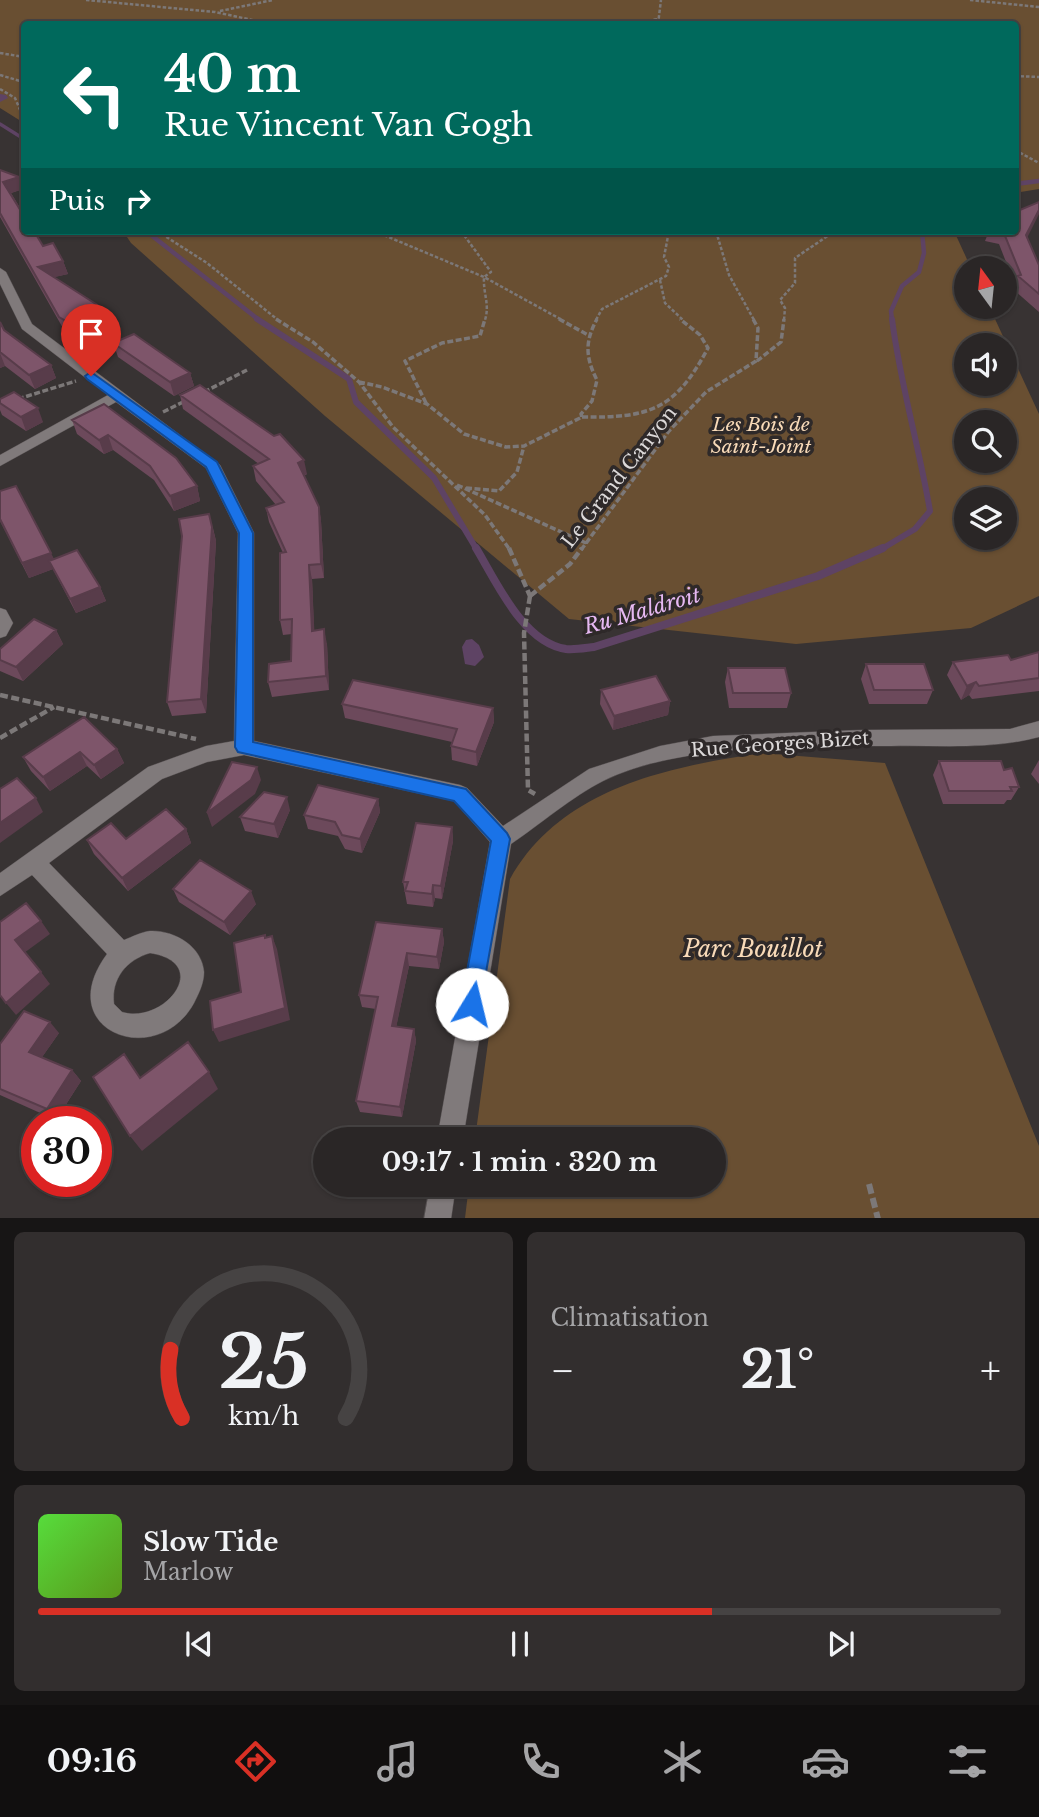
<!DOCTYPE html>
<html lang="fr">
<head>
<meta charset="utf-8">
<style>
  :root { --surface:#2a2626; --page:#322e2e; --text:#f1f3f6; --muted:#a5a5a7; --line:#464343; --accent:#d93025 }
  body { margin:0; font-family:"Libre Baskerville",serif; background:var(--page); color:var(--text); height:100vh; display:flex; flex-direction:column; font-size:26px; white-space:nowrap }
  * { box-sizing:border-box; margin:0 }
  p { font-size:23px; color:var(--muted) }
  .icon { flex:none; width:38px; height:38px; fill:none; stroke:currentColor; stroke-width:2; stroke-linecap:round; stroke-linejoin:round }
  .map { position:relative; height:1218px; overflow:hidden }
  .details { display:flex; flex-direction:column; gap:14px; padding:14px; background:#171515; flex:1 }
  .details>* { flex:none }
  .hud { position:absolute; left:21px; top:21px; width:998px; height:214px; border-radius:7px; box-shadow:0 2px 5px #0004,0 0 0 2px var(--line); background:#00695c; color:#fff; overflow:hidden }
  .needle { width:46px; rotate:345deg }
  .buttons { position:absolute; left:954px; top:256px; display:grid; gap:14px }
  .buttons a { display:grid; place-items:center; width:63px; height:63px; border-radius:50%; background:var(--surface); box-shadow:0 2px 5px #0004,0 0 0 2px var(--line); font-size:35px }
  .speed { position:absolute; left:21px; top:1106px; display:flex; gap:14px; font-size:35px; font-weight:700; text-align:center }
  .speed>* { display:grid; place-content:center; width:91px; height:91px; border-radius:50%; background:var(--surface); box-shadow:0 2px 5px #0004,0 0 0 2px var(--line); line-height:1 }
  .speed .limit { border:10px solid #d22; background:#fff; color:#111 }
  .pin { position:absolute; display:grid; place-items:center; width:60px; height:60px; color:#fff; margin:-72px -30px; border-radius:50% 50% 50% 0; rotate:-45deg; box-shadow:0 0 7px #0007 }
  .pin .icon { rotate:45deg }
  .me { position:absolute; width:77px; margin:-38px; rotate:9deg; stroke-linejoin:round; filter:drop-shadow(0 0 5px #0008) }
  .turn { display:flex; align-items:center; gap:24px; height:147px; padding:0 28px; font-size:32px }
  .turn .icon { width:91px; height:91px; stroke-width:2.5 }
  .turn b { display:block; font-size:49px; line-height:60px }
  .then { display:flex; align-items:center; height:66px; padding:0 28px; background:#0003; gap:14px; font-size:26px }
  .big { font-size:52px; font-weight:700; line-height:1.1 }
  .details .card { flex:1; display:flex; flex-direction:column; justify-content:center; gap:10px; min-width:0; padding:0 24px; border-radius:10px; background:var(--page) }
  .details .dial { align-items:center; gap:0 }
  .dial svg { height:182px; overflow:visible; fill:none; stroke:var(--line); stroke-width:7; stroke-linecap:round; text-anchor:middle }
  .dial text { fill:var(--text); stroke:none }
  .song { display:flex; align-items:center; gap:21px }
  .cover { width:84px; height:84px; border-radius:10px; background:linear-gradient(135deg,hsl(110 70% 55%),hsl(90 70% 35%)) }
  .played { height:7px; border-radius:4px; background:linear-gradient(90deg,var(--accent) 70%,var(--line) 70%) }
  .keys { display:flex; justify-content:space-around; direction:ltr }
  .heat { display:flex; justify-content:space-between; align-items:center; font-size:38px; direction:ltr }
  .details .tiles { flex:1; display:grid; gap:14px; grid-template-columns:1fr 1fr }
  .card:last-child { grid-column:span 2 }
  .trip { position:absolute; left:313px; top:1127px; width:413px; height:70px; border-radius:35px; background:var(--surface); box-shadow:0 2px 5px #0004,0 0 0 2px var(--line); font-weight:700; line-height:70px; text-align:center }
  .menu { display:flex; height:112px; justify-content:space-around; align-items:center; background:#110f0f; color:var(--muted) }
  .menu .icon { width:49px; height:49px }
  .menu .current { color:var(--accent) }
  .menu b { font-size:32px; color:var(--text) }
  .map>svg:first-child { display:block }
  .green { fill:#694f32; fill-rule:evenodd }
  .water { fill:#5e4364 }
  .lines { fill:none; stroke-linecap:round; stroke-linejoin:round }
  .stream-far3 { stroke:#5e4364; stroke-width:3.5 }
  .stream-far2 { stroke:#5e4364; stroke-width:4.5 }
  .stream-far1 { stroke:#5e4364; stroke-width:6 }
  .stream { stroke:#5e4364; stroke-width:8 }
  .canal { fill:#5e4364; fill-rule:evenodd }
  .minor-casing { stroke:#544f50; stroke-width:1 }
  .path-far3 { stroke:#7c7878; stroke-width:2.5; stroke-dasharray:3.5 2; stroke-linecap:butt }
  .path-far2 { stroke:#7c7878; stroke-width:3.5; stroke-dasharray:6 2.5; stroke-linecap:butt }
  .path-far1 { stroke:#7c7878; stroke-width:4.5; stroke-dasharray:8 3.5; stroke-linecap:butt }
  .path { stroke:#7c7878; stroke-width:6; stroke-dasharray:10 4.5; stroke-linecap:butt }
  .minor { fill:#807a7b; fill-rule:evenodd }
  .wall { fill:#6c495b }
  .shaded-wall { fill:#583c4a }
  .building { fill:#7e556a; stroke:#583c4a; stroke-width:2 }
  .route { fill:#1a73e8; stroke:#114b97; stroke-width:2 }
  .labels { text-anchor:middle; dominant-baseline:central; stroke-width:7; stroke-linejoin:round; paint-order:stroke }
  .park-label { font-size:19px; font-style:italic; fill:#f8dab8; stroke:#2e2929 }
  .street-label { font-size:19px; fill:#dcd9d9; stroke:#2e2929 }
  .water-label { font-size:21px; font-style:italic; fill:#e6b8f2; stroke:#2e2929 }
  .near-park-label { font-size:23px; font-style:italic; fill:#f8dab8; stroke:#2e2929 }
</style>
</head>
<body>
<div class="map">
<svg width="1039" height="1219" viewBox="0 0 1039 1219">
  <rect width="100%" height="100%" fill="#383333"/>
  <path class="green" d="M0,0H1039V189L1015,193V24H24V123L0,108Z
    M123,231H954L971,268H966V306H989L1039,414V596L971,628L796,644L569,619L325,416L131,243ZM966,345H1004V383H966ZM966,422H1004V460H966ZM966,499H1004V537H966Z
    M762,753L885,763L1039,1146V1218H465L469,1185H714V1139H475L510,879C561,788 668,767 762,753Z"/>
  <path class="water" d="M472,639L479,645L484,657L475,666L465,664L462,647L466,640Z"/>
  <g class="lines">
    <path class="stream-far3" d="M0,124L24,139"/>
    <path class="stream-far2" d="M1015,184L1039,181
      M146,231L259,320
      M892,320L891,311L902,286L919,272L924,253L922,231"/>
    <path class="stream-far1" d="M257,319L349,379L356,402L434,478L477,550
      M880,550L915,529L930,511C919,446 900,383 892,319"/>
    <path class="stream" d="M476,548C496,581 523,643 566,649C575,650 585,648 594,647L818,576L883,548"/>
    <path class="canal" d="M0,94L6,95L8,98L0,102Z"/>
    <defs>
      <path id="minor" d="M0,268L6,272L32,324L220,465L254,533V741L460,785L467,788L503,826L589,769L660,746L713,736L861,730L1010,729L1039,721V737C991,750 940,745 891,746C807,746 679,743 603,781C573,796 539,825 511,844L463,1139H437L490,842L454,801L244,755L207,762L162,779L49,863L124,940C132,937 141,932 150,931C174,930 202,946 204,972C204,983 199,993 194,1003C157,1071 50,1031 107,954L32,875L0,896V873L148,767L206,746L234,741L238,533L206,468L116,402L0,466V455L108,395L22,329L0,284ZM150,953C214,963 164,1025 122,1012L114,1004C111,979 126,960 150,953Z
        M0,608L6,610L13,623L6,636L0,638Z
        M430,1185H456L451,1219H424Z"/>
    </defs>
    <use href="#minor" class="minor-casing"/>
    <path class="path-far3" d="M86,0L215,12L271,24
      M970,0L1039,7
      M220,11L273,0
      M632,24L658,19
      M658,24L661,0
      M0,53L24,57
      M0,75L20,81L24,87
      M1015,76L1039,77
      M0,89L15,98L24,119
      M1015,150L1039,163
      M157,231L207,263L278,320
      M374,231L484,277L562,320
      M461,231L491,272L484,277C483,294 490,304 485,320
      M716,231L729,275L754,320
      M660,280L665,303L683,320
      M596,320L602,309L666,276L669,267L664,257L669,231
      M784,320L785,308L780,300L795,283V258L835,231"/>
    <path class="path-far2" d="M276,319L313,342L359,382L393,427L485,515L510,550
      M559,319L588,335
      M757,361L781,342L784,319
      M359,382L382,387L427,404L464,434L506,447L524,446L582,417L581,414L592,401L597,380C585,357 585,341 597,319
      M204,392L247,370
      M18,399L76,381
      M426,403L405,361L442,343L480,336L485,319
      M163,412L187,400
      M582,417C650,418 675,410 708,348L700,335L680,319
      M457,485L586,543
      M466,488L499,491L517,472L524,446
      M581,550L669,431L706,392L756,361L758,328L753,319"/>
    <path class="path-far1" d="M509,548L530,596
      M530,596L570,564L582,548
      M530,596L524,633L528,790L535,794
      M0,695L196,739
      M0,738L54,707"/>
    <path class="path" d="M869,1184L878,1219"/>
    <use href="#minor" class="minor"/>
  </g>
  <path class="wall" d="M0,170L19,177L23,189L11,193L43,246L63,261L68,274L54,277L99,306L104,319L103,320L119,331L121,340L190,373L194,386L174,396L118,357L115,348L103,353L74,333L70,334L64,330L0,217Z
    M989,231H1015L1027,237L1039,265V312L1013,289L1015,285L999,244L985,241Z
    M0,322L4,330L51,365L56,378L35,389L5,366L0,368Z
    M180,395L307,474L304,476L319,507L321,521L324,578L312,579L314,631L327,644L329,690L272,697L268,682L291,661L292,634L283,635L280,620L283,553L269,522L266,508L276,505L256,481L253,466L259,464L183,409Z
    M0,399L43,422L26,431L2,415L0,410Z
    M104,404L197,486L200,501L174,511L154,480L113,450L104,454L77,434L72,420Z
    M0,491L54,559L100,587L106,601L76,613L53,569L29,578L0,521Z
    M213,528L216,541L206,713L172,716L167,702Z
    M56,630L63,644L23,681L0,671V649Z
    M1039,652V691L972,699L969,695L961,700L947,675L953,662L1011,660Z
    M866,664L933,690L927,704H869L861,679Z
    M728,668L791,693L787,708H729L725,682Z
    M601,690L670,701L668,715L613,730L600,704Z
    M342,704L493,708L494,722L477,766L452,760L451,746L452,742L345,718Z
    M117,749L124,763L101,779L87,766L50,791L31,771L23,757Z
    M1039,760V784L1031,774Z
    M939,761L1004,770L1019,787L1011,800H1007L1004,804H943L933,775Z
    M378,799L380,812L362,853L345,849L338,836L308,829L304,815Z
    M290,810L278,838L245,831L240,817Z
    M452,827L453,841L442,899L435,898L433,907L407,904L403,882Z
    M186,829L191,843L128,891L94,854L87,840L126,839Z
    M173,889L256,904L230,935L179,902Z
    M376,922L442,929L444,942L439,969L409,966L396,1027L414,1029L416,1041L402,1117L360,1112L356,1101L376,1009L362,1007L359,995Z
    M59,1033L42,1057L72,1070L81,1081L56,1120L0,1095V1044Z"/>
  <path class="shaded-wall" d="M19,177L23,189L8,194L3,182Z
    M1039,210V214L1022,248L1026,235Z
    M63,261L68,274L42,280L38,267Z
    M99,306L104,319L94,324L89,310Z
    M69,319L74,333L70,334L66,321Z
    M119,331L123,344L113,343L115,348L103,353L99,340Z
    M0,353L5,366L0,368Z
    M51,365L56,378L35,389L29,375Z
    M190,373L194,386L174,396L170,382Z
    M38,408L43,422L26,431L21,417Z
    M108,435L113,450L104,454L99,440Z
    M304,460L307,474L300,477L298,463Z
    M197,486L200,501L174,511L170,496Z
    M319,507L321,521L324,578L321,564Z
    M209,514L216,541L206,713L201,699Z
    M51,553L58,567L49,561L53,569L29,578L22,563Z
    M309,565L312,579L315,645L312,631Z
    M100,587L106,601L76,613L70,599Z
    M324,629L327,644L329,690L326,676Z
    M56,630L63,644L23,681L16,667Z
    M976,682L969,695L961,700L967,686Z
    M670,701L668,715L613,730L614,716Z
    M493,708L494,722L477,766L476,752Z
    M117,749L124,763L101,779L94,765Z
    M80,752L87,766L50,791L43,777Z
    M257,767L261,780L255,794L212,827L207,813Z
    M287,797L290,810L278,838L274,824Z
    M36,798L43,812L0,843V823Z
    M378,799L380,812L362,853L360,839Z
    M452,827L453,841L442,899L441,886Z
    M186,829L191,843L128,891L122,878Z
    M433,885L435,898L433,907L432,894Z
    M251,891L256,904L230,935L224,922Z
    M41,921L50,934L24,953L15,940Z
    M442,929L444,942L439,969L437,957Z
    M272,936L277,949L290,1020L219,1042L213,1030L285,1008Z
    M407,953L409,966L394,1038L392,1026Z
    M41,972L50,984L16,1015L6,1003Z
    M50,1022L59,1033L38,1063L29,1052Z
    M414,1029L416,1041L402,1117L400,1107Z
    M72,1070L81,1081L56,1120L47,1109Z
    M209,1072L218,1089L142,1151L130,1136Z"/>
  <path class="building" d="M0,170L19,177L3,182L24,216V231H34L43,246L53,243L63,261L38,267L99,306L89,310L119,331L99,340L69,319L66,321L59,317L0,213Z
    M1039,202V210L1026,235L1039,265V294L1018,276L1021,275L1003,231H1015V212Z
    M0,322L4,330L51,365L29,375L0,352Z
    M134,334L190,373L170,382L113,343Z
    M200,385L274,436L280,434L304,460L298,463L319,507L321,564L309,565L312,631L324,629L326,676L268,682L269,664L291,661L292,619L280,620V553L286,552L266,508L284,502L253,466L269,459L180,395Z
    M14,392L38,408L21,417L0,403V399Z
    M104,404L176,458L197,486L170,496L150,466L108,435L99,440L72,420Z
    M16,486L51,553L22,563L0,519V491Z
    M209,514L212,527L201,699L167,702L182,536L179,519Z
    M77,550L100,587L70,599L49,561Z
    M34,619L56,630L16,667L0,660V649Z
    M1039,652V678L979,686L976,682L967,686L953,662L1008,655L1011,660Z
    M866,664H924L933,690H874Z
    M728,668H785L791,693H733Z
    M656,676L670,701L614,716L601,690Z
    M353,680L493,708L476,752L451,746L457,729L342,704Z
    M84,717L117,749L94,765L80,752L43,777L23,757Z
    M939,761H1001L1004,770L1012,768L1019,787H1010L1012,791H949Z
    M232,762L257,767L251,780L207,813Z
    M17,778L36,798L0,823V789Z
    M318,785L378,799L360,839L342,835L335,822L304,815Z
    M264,792L287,797L274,824L240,817Z
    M166,809L186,829L122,878L87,840L111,823L126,839Z
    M416,823L452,827L441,886L433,885L432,894L405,891L408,882H403Z
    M200,860L251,891L224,922L173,889Z
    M26,903L41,921L15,940L41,972L6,1003L0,995V922Z
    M376,922L442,929L437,957L407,953L392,1026L414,1029L400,1107L356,1101L378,997L359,995Z
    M265,935V938L272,936L285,1008L213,1030L210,1001L241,992L234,943Z
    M24,1011L50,1022L29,1052L72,1070L47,1109L0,1089V1044Z
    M188,1042L209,1072L130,1136L93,1077L124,1054L140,1078Z"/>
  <path class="route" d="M91,372L217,462L253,533V742L466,789L507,833L510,839L479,1011L472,1015L464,1011L461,1004L491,841L454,801L238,752L235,747L239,533L206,467L87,379L85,376Z"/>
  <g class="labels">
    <g class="park-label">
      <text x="761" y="424">Les Bois de<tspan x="761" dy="22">Saint-Joint</tspan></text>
    </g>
    <g class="street-label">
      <text transform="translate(619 477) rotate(-52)">Le Grand Canyon</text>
      <text transform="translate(780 744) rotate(-4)">Rue Georges Bizet</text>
    </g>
    <g class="water-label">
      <text transform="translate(642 611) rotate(-16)">Ru Maldroit</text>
    </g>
    <g class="near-park-label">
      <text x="753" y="949">Parc Bouillot</text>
    </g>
  </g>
</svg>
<div class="buttons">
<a><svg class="needle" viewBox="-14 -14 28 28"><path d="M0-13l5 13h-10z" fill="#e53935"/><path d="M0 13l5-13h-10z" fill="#a5a5a7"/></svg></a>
<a><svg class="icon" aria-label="sound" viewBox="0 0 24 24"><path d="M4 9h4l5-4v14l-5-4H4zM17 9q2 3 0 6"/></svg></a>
<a><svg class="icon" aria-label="search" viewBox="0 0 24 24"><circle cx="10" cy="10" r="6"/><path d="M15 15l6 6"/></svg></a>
<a><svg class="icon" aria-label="layers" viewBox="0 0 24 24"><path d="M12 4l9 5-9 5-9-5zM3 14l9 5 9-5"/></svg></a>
</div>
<div class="speed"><div class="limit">30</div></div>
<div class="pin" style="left:91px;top:376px;background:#d93025"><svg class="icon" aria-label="arrive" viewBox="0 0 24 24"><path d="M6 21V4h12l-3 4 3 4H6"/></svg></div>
<svg class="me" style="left:472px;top:1004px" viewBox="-20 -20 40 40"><circle r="19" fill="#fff"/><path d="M0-13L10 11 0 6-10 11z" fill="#1a73e8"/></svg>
<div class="trip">09:17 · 1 min · 320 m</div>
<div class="hud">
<div class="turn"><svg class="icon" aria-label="left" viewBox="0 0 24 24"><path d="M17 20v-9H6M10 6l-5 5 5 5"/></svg><div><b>40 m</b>Rue Vincent Van Gogh</div></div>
<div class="then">Puis<svg class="icon" aria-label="right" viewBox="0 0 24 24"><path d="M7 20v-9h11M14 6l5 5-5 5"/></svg></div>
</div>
</div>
<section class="details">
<div class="tiles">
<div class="card dial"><svg viewBox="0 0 100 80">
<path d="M14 69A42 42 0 1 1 86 69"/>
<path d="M14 69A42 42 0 0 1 9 39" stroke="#d93025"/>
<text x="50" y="56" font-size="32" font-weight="700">25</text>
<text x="50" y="72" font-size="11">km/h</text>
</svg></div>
<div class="card"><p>Climatisation</p>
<div class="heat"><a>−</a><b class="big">21°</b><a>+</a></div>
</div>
<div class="card">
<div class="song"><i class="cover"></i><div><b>Slow Tide</b><p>Marlow</p></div></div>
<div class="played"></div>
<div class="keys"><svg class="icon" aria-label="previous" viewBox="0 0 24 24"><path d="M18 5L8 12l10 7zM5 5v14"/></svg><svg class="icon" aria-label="pause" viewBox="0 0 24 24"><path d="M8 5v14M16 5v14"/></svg><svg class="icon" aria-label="next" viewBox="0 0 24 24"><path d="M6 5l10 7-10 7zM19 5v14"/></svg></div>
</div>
</div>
</section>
<nav class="menu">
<b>09:16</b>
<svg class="icon current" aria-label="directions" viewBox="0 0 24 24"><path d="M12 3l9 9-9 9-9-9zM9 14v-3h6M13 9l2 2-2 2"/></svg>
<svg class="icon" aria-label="music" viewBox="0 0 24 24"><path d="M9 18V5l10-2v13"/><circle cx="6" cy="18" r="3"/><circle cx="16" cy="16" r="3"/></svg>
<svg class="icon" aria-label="phone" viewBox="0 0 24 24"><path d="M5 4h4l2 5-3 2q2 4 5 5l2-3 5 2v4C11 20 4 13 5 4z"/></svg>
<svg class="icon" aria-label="climate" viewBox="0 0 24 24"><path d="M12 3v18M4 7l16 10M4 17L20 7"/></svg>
<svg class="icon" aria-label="car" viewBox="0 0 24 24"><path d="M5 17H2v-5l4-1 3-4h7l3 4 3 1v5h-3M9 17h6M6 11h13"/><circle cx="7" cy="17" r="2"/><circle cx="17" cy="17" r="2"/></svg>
<svg class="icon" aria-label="filters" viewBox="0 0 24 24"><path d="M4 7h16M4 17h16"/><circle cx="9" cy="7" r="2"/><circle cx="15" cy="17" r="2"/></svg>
</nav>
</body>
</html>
